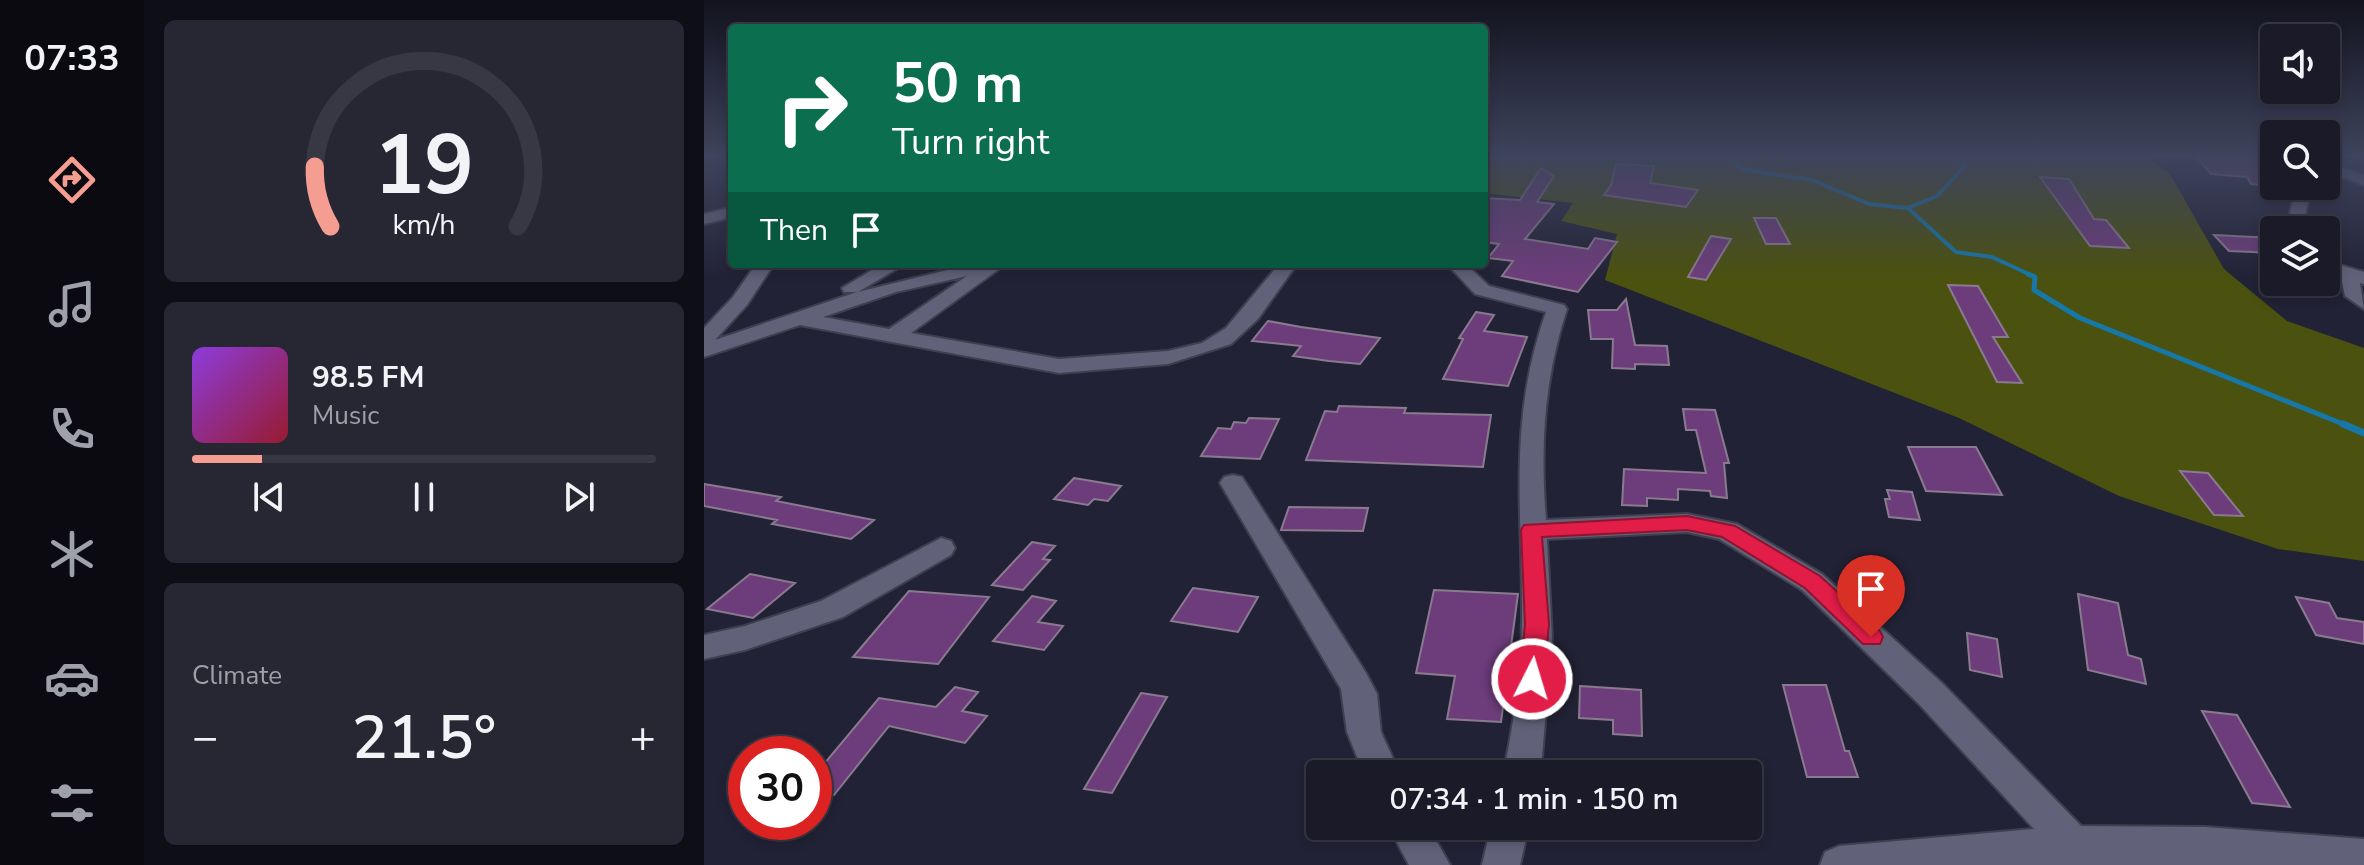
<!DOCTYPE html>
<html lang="en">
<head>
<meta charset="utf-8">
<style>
  :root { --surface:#1a1a28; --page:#272734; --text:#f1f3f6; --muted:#9fa1a8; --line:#383845; --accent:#f59d90 }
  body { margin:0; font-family:"Nunito Sans",sans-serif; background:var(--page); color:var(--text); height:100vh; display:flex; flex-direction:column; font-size:30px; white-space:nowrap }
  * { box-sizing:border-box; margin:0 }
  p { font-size:26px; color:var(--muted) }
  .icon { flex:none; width:44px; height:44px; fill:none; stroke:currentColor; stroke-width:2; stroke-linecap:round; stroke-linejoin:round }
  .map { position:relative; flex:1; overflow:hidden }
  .sheet { display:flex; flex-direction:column; gap:20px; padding:20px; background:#0e0e16; width:560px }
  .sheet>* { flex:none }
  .top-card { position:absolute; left:24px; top:24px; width:760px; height:244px; border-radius:8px; box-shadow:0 4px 12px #0003,0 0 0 2px var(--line); background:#0b6e4f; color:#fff; overflow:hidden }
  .controls { position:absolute; left:1556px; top:24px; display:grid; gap:16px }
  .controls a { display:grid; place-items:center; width:80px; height:80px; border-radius:8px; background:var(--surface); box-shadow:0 4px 12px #0003,0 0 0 2px var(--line); font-size:40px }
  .speed { position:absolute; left:24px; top:736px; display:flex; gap:16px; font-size:40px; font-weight:700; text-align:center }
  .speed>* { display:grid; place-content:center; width:104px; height:104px; border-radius:50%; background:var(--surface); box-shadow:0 4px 12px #0003,0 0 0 2px var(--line); line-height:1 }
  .speed .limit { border:12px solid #d22; background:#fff; color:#111 }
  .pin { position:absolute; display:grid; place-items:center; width:68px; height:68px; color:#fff; margin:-82px -34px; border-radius:50% 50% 50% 0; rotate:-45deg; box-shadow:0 0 8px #0007 }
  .pin .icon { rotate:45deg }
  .me { position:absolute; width:88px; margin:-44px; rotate:5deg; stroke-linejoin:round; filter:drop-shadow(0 0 6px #0008) }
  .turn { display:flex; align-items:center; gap:28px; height:168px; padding:0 32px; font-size:36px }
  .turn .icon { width:104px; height:104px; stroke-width:2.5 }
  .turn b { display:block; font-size:56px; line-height:68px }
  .then { display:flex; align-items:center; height:76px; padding:0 32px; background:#0003; gap:16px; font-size:30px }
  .big { font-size:60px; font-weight:600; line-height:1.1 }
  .sheet .tile { flex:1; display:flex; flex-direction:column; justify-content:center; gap:12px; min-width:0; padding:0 28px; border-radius:12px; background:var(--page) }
  .sheet .dial { align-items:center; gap:0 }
  .dial svg { height:208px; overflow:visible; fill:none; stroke:var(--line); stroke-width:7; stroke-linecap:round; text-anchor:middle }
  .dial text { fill:var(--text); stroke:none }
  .song { display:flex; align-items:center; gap:24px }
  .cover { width:96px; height:96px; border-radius:12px; background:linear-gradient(135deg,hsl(270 70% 55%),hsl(350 70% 35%)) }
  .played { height:8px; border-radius:4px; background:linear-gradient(90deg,var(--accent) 15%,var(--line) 15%) }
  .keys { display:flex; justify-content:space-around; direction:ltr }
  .heat { display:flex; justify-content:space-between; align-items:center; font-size:44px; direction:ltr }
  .trip { position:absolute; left:602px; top:760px; width:456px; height:80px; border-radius:8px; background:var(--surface); box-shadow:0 4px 12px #0003,0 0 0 2px var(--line); font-weight:600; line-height:80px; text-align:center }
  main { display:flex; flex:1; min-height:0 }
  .tabs { display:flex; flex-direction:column; width:144px; justify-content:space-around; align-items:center; background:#0a0a10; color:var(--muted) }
  .tabs .icon { width:56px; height:56px }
  .tabs .active { color:var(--accent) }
  .tabs b { font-size:36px; color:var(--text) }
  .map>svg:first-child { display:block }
  .green { fill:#4b510e }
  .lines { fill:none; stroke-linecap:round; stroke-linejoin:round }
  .stream-far2 { stroke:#1777a7; stroke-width:4 }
  .stream-far1 { stroke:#1777a7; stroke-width:5 }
  .stream { stroke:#1777a7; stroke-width:7 }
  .building { fill:#6d3d7b; stroke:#8a7a8f; stroke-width:2 }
  .minor-casing { stroke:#3e3f4f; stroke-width:4 }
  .minor { fill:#61627a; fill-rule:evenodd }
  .route { fill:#e11d48; stroke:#92132f; stroke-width:2 }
</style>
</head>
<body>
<main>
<nav class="tabs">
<b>07:33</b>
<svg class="icon active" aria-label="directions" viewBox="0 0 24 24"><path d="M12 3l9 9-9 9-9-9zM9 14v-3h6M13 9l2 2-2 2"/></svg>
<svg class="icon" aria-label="music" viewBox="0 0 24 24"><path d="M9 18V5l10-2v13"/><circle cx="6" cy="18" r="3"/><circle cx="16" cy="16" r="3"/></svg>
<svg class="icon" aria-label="phone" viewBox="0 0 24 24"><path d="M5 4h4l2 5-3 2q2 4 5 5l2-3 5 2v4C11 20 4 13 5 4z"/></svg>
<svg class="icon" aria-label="climate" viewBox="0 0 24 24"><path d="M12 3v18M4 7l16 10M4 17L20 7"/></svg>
<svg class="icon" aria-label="car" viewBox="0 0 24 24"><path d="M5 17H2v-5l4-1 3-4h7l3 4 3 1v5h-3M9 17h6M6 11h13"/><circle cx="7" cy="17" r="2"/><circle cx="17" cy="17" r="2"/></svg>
<svg class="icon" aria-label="filters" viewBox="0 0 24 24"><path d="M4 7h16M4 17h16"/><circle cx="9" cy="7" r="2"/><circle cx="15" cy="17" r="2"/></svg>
</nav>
<section class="sheet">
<div class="tile dial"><svg viewBox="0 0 100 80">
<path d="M14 69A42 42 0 1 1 86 69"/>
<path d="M14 69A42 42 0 0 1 8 46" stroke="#f59d90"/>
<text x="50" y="56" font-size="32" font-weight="700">19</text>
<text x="50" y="72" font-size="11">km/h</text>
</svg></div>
<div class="tile">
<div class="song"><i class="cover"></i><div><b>98.5 FM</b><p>Music</p></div></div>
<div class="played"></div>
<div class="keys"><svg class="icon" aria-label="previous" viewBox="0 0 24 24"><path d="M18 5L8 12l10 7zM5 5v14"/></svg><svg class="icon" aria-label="pause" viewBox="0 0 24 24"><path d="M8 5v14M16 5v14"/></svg><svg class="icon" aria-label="next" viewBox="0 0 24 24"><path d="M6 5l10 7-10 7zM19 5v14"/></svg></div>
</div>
<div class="tile"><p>Climate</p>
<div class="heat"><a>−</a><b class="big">21.5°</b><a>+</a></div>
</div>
</section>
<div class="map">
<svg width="1660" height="865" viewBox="0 0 1660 865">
  <rect width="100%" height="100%" fill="#222236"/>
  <path class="green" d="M780,157H1442L1466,174L1520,269L1583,321L1660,348V561L1574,549L1415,496L1255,418L901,280L913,234L857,221L869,203L780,193Z"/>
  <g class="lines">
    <path class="stream-far2" d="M1038,157L1033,164L1036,169L1108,180L1165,204L1204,208
      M1246,157L1262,165L1233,196L1204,208L1252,252L1288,257L1329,276"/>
    <path class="stream-far1" d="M1324,274L1331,277L1330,290L1376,318L1644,426"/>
    <path class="stream" d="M1639,424L1660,433"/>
  </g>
  <path class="building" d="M1492,157H1570V186L1547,184L1543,177L1507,174Z
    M912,164L950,166L946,183L994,190L982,207L900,195L907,185Z
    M837,168L850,176L833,202L850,204L821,239L884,249L891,238L913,242L874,292L798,276L809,261L784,258L795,244L780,242V198L816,200Z
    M1336,177L1365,179L1390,219L1402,220L1425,248L1386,246Z
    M1050,218H1072L1086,244H1062Z
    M1510,235L1570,238V253L1525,251Z
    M1007,236L1027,239L1002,280L984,277Z
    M1244,285L1274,286L1304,337H1289L1318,383L1293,382Z
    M922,299L931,345L963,346L965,365L931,364V369L908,368L909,339H887L884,310H913Z
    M772,312L790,315L780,331L823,337L804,386L739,379L759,339L755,338Z
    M564,321L597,327L676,338L656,364L625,361L589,356L597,346L548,341Z
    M635,406L702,408L700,413L787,415L779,467L602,460L621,411L633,412Z
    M979,409L1011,410L1025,463H1020L1023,498L1007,496L1006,491L974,489V500L943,498V506L918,505L920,469L1002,473L992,430H982Z
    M545,418L575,419L556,459L497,456L514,428L527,429L530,422L542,423Z
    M1204,447H1272L1298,495L1222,491Z
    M1476,471L1504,473L1539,516L1510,515Z
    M370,478L417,486L404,501L390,499L384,505L350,499Z
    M0,484L77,497L72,501L170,520L147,539L68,524L73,520L0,506Z
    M1183,490L1208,492L1216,520L1185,517L1181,499H1186Z
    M585,507L664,508L659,531L577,530Z
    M328,542L351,546L339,559L346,560L319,590L288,585Z
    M46,574L91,583L49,618L3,609Z
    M489,588L554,597L534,632L467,621Z
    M730,590L814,594L797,722L743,719L751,676L712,673Z
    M205,591L285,597L234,664L149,657Z
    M1374,594L1414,603L1424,655L1437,659L1442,684L1384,670Z
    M328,596L352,601L334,622L359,626L340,650L289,641Z
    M1592,597L1625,603L1633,618L1660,622V644L1612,635Z
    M1263,633L1293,639L1298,677L1266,670Z
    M1079,685H1122L1141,751H1145L1154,777H1103Z
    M876,686L937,690L938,736L909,734V720L875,718Z
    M251,687L274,692L258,711L283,716L261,743L185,726L130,795L110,792V776L175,698L232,707Z
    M437,693L463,697L408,793L380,789Z
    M1498,711L1533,715L1586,807L1548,803Z"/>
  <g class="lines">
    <defs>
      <path id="minor" d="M1622,162L1660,175V185L1622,171Z
        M1597,186H1613L1614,190L1605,197L1598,230H1582L1590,195Z
        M28,207V217L0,224V214Z
        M1622,261L1660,272V284L1656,283L1660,309L1641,296L1637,277L1622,272Z
        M52,264H70L43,305L11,340L153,292H140L138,288L178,264H201L154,292L268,264H302L207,333L355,359L464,351L498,343L522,328L575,264H593L554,319L527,344L464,364L355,373L96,325L0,357V328L29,297ZM263,276L185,329L119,317L192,292Z
        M743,264H762L785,286L860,305L863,309C840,379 836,446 842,520L983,514L1033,524L1118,574L1238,683L1377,826L1501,827L1660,839V865H1116L1121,852L1135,846L1330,829L1214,703L1098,590L1015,539L983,532L843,539L848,639L838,757L835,774H799C810,724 817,673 818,621C819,510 803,422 842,312L771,294Z
        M529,475L538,477L662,673L673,694L677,732L696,774H660L643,732L637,689L516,483L520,477Z
        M237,538L247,541L251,548L247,555L139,617L41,650L0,659V635L41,626L117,601Z
        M684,826H724L746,865H705Z
        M787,826H825L816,865H778Z"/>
    </defs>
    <use href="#minor" class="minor-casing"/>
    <use href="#minor" class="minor"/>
  </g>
  <linearGradient id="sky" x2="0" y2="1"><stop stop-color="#13131e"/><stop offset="0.56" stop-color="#3e445d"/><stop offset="1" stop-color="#3e445d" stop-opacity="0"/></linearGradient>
  <rect width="1660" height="279" fill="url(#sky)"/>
  <path class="route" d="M983,516L1031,526L1116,576L1176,631L1179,637L1176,644H1159L1101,588L1018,537L983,530L838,537L845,624L840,679L837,686L828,689L819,686L816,679L821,624L817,530L820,525Z"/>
</svg>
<div class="controls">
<a><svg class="icon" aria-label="sound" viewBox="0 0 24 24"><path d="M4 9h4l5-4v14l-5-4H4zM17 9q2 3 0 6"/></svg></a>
<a><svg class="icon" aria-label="search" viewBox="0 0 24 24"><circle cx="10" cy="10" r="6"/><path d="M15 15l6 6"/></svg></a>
<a><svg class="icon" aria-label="layers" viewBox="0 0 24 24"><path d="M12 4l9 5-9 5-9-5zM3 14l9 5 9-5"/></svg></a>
</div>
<div class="speed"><div class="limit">30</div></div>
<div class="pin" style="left:1167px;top:637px;background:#d93025"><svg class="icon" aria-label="arrive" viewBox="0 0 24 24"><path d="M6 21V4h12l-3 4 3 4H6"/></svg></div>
<svg class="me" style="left:828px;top:679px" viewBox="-20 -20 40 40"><circle r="17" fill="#e11d48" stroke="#fff" stroke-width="3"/><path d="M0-11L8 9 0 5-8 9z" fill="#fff"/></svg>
<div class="trip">07:34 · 1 min · 150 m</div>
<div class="top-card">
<div class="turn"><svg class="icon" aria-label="right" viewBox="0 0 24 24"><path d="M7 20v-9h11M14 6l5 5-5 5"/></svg><div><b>50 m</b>Turn right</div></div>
<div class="then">Then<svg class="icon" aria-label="arrive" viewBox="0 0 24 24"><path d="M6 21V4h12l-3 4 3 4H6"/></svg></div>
</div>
</div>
</main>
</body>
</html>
